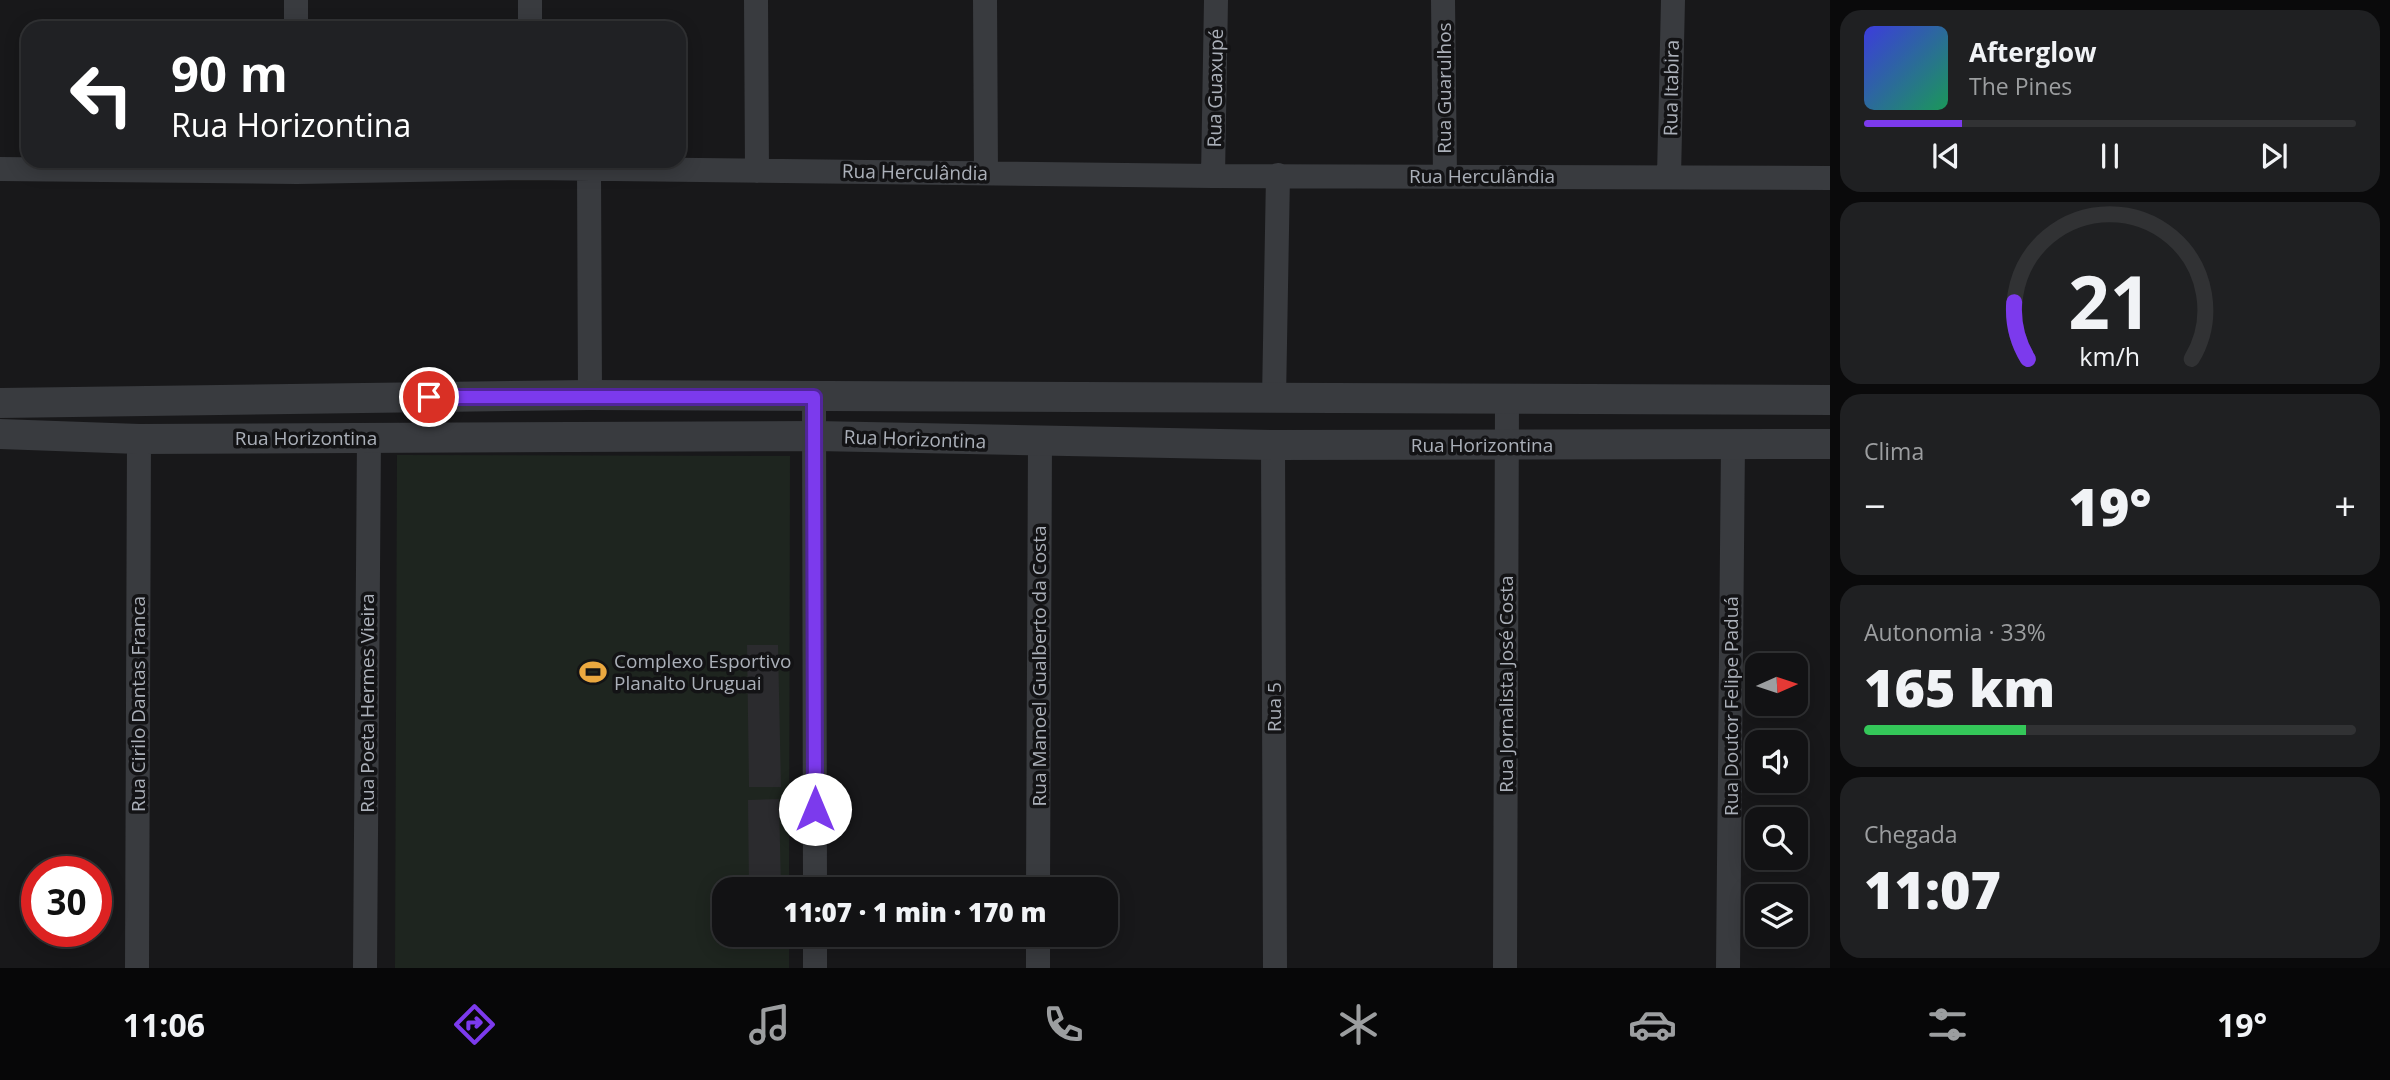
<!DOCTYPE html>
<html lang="pt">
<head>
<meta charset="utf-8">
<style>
  :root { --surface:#121214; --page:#1f2022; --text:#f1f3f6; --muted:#9c9ea0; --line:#313234; --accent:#7c3aed }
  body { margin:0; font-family:"Open Sans",sans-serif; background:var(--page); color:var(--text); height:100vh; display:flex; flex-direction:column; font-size:26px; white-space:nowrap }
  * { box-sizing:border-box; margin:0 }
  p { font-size:23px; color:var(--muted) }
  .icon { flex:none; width:38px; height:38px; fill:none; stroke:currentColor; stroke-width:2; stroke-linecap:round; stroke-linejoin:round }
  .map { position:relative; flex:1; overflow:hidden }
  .panel { display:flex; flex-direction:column; gap:10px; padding:10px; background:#0a0a0b; width:560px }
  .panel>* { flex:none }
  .guide { position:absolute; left:21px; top:21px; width:665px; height:147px; border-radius:21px; box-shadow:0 4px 18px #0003,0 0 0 2px var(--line); background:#202124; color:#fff; overflow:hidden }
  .needle { width:46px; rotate:87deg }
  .tools { position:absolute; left:1745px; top:653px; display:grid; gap:14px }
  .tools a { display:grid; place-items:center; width:63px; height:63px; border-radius:14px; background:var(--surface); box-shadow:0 4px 18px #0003,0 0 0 2px var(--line); font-size:35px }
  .speed { position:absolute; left:21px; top:856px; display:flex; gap:14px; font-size:35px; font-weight:700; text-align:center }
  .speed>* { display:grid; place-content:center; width:91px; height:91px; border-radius:50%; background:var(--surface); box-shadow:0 4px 18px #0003,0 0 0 2px var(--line); line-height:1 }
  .speed .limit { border:10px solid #d22; background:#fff; color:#111 }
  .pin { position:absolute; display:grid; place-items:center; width:60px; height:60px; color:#fff; margin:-30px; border:4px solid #fff; border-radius:50%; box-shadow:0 2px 7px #0007 }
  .me { position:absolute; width:77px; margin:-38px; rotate:0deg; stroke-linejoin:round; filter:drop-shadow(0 0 5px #0008) }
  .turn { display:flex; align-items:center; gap:24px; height:147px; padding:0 35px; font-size:32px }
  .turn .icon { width:91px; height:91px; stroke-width:2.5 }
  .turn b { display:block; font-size:49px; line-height:60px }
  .big { font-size:52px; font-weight:800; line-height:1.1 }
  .panel .card { flex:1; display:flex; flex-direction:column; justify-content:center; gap:10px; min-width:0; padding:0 24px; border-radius:21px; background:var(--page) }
  .panel .dial { align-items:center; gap:0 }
  .dial svg { height:182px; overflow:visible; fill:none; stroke:var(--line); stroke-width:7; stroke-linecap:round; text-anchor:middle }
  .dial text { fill:var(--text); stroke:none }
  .song { display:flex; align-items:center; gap:21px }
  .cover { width:84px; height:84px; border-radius:10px; background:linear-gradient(135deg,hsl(240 70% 55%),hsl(150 70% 35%)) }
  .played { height:7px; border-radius:4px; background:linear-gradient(90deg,var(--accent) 20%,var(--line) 20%) }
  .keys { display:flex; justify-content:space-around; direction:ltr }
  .heat { display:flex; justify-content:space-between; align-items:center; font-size:38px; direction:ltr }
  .charge { height:10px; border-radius:5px; background:linear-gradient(90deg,#34c759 33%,var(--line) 0) }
  .trip { position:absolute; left:712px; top:877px; width:406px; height:70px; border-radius:21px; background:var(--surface); box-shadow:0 4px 18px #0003,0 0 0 2px var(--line); font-weight:800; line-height:70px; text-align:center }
  .menu { display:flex; height:112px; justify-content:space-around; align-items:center; background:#070708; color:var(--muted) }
  .menu .icon { width:49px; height:49px }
  .menu .selected { color:var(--accent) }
  .menu b { font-size:32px; color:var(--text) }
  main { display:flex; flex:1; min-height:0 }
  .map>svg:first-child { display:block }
  .green { fill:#1e251f }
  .building { fill:#2b2b2e }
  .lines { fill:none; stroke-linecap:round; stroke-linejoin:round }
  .minor { stroke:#393b3f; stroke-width:24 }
  .tertiary { stroke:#393b3f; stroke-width:30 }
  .route-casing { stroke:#51269a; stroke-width:18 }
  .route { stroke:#7c3aed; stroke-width:12 }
  .labels { text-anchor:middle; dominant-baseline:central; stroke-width:7; stroke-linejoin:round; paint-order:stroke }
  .street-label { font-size:19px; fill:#abb0b9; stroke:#131315 }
  .poi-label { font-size:19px; fill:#abb0b9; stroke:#131315; text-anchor:start }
</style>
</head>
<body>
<main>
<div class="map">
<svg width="1830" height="968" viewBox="0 0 1830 968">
  <rect width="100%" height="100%" fill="#18181a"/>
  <path class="green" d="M397,455L790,456L789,889H724V934L789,935V968H395Z"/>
  <path class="building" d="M747,645H778L781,787H749Z
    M779,799L781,889H749L748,800Z
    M750,934H781L782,941H750Z"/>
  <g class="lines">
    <path class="minor" d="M296,0V28
      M756,0L757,171
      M985,0L986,173
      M1443,0L1445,176
      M530,28V0
      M0,169L297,172L527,168L1213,176L1830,178
      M589,170L590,395
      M1213,176L1216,0
      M1669,176L1673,0
      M814,397L815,889
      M1274,399L1278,175
      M1273,445L1275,968
      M1038,889L1040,442
      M137,968L139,439
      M365,968L369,437
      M815,968V934
      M1038,968V934
      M1505,968L1507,400
      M1728,968L1733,444"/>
    <path class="tertiary" d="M0,403L590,395L1830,400
      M0,434L139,439L816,436L1273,445L1830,444"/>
  </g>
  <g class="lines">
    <defs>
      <path id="route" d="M429,397H814L815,809"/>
    </defs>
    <use href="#route" class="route-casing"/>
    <use href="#route" class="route"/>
  </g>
  <defs>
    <symbol id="stadium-bare" viewBox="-9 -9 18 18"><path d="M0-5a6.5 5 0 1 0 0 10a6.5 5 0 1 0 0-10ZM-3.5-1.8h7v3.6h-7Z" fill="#eba83f" stroke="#131315" stroke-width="2.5" paint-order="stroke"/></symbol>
  </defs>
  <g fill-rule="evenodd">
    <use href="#stadium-bare" x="574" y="653" width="38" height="38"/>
  </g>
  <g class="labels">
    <g class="street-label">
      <text transform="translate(1215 88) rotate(-89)">Rua Guaxupé</text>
      <text transform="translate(1444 88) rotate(-90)">Rua Guarulhos</text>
      <text transform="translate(1671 88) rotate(-89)">Rua Itabira</text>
      <text transform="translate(915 172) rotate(1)">Rua Herculândia</text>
      <text x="1482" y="176">Rua Herculândia</text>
      <text x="306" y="438">Rua Horizontina</text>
      <text transform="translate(915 439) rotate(2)">Rua Horizontina</text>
      <text x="1482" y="445">Rua Horizontina</text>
      <text transform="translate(1039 666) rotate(-90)">Rua Manoel Gualberto da Costa</text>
      <text transform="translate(1506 684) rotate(-90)">Rua Jornalista José Costa</text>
      <text transform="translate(367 703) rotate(-90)">Rua Poeta Hermes Vieira</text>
      <text transform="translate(138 704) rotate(-90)">Rua Cirilo Dantas Franca</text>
      <text transform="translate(1731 706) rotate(-90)">Rua Doutor Felipe Paduá</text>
      <text transform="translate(1274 707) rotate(-90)">Rua 5</text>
    </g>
    <g class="poi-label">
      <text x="614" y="661">Complexo Esportivo<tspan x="614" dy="22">Planalto Uruguai</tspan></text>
    </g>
  </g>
</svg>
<div class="tools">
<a><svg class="needle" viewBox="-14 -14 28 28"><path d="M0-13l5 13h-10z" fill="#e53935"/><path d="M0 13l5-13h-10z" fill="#9c9ea0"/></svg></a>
<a><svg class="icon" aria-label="sound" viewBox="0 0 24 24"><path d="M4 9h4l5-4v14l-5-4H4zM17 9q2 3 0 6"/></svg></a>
<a><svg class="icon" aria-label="search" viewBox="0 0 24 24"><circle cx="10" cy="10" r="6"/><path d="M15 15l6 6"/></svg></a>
<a><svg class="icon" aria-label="layers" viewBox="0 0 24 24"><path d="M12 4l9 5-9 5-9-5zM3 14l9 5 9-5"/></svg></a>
</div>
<div class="speed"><div class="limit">30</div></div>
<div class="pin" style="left:429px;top:397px;background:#d93025"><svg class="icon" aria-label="arrive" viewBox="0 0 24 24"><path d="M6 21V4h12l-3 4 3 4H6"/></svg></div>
<svg class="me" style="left:815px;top:809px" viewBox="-20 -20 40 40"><circle r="19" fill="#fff"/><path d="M0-13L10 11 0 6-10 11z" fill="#7c3aed"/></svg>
<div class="trip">11:07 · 1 min · 170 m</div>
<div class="guide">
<div class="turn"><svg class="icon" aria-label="left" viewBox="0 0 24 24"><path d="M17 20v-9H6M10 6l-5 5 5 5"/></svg><div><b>90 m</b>Rua Horizontina</div></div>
</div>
</div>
<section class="panel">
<div class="card">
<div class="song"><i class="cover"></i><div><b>Afterglow</b><p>The Pines</p></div></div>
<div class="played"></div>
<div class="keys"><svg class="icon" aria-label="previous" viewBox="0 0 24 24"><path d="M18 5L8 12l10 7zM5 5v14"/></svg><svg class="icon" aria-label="pause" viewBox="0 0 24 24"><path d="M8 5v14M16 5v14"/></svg><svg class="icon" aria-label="next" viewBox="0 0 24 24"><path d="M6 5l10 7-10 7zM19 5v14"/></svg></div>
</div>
<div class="card dial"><svg viewBox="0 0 100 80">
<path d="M14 69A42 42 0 1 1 86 69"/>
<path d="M14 69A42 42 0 0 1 8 44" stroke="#7c3aed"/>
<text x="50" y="56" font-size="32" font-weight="700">21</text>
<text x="50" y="72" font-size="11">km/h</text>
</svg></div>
<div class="card"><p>Clima</p>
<div class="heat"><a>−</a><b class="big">19°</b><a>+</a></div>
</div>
<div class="card"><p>Autonomia · 33%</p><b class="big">165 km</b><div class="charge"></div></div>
<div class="card"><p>Chegada</p><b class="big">11:07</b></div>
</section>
</main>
<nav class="menu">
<b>11:06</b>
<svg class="icon selected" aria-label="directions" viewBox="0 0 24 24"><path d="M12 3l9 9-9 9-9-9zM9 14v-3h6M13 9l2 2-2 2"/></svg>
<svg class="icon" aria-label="music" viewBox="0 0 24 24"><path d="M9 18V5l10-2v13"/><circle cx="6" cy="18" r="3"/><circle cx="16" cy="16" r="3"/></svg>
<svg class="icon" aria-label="phone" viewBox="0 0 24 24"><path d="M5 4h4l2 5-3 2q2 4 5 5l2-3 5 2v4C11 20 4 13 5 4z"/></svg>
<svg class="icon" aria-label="climate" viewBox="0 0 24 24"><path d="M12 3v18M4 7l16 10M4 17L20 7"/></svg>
<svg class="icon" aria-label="car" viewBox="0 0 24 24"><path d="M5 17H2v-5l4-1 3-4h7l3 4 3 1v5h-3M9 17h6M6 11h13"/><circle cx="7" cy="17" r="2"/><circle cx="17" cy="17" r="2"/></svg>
<svg class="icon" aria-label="filters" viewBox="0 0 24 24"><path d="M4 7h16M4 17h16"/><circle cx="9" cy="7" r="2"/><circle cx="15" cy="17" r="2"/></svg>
<b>19°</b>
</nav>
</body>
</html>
